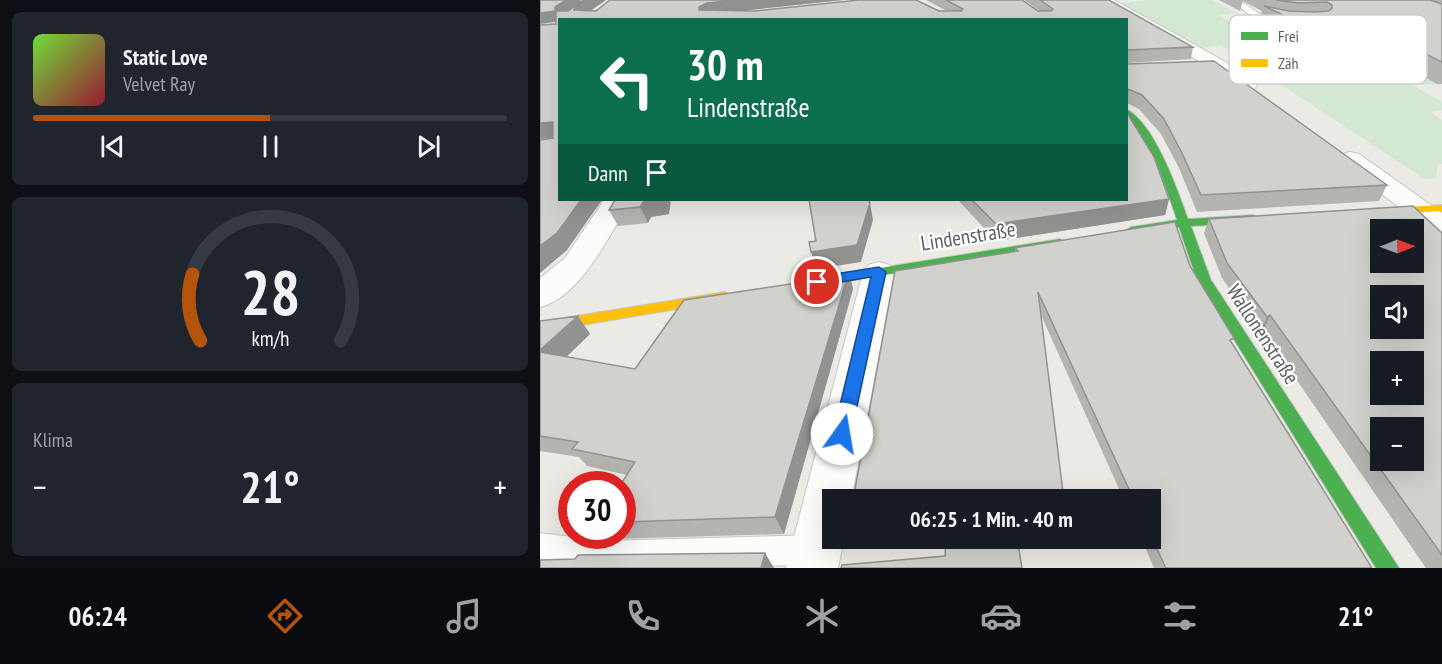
<!DOCTYPE html>
<html lang="de">
<head>
<meta charset="utf-8">
<style>
  :root { --surface:#171b24; --page:#20242c; --text:#f1f3f6; --muted:#9ea1a6; --line:#363941; --accent:#b45309 }
  body { margin:0; font-family:"PT Sans Narrow",sans-serif; background:var(--page); color:var(--text); height:100vh; display:flex; flex-direction:column; font-size:22px; white-space:nowrap }
  * { box-sizing:border-box; margin:0 }
  p { font-size:20px; color:var(--muted) }
  .icon { flex:none; width:33px; height:33px; fill:none; stroke:currentColor; stroke-width:2; stroke-linecap:round; stroke-linejoin:round }
  .map { position:relative; flex:1; overflow:hidden }
  .side { display:flex; flex-direction:column; gap:12px; padding:12px; background:#0d0f14; width:540px }
  .side>* { flex:none }
  .guide { position:absolute; left:18px; top:18px; width:570px; height:183px; border-radius:0px; box-shadow:0 6px 24px #0002; background:#0b6e4f; color:#fff; overflow:hidden }
  .needle { width:39px; rotate:89deg }
  .buttons { position:absolute; left:830px; top:219px; display:grid; gap:12px }
  .buttons a { display:grid; place-items:center; width:54px; height:54px; border-radius:0px; background:var(--surface); box-shadow:0 6px 24px #0002; font-size:30px }
  .speed { position:absolute; left:18px; top:471px; display:flex; gap:12px; font-size:30px; font-weight:700; text-align:center }
  .speed>* { display:grid; place-content:center; width:78px; height:78px; border-radius:50%; background:var(--surface); box-shadow:0 6px 24px #0002; line-height:1 }
  .speed .limit { border:9px solid #d22; background:#fff; color:#111 }
  .pin { position:absolute; display:grid; place-items:center; width:51px; height:51px; color:#fff; margin:-26px; border:3px solid #fff; border-radius:50%; box-shadow:0 2px 6px #0007 }
  .me { position:absolute; width:66px; margin:-33px; rotate:13deg; stroke-linejoin:round; filter:drop-shadow(0 0 4px #0008) }
  .turn { display:flex; align-items:center; gap:21px; height:126px; padding:0 30px; font-size:27px }
  .turn .icon { width:78px; height:78px; stroke-width:2.5 }
  .turn b { display:block; font-size:42px; line-height:51px }
  .then { display:flex; align-items:center; height:57px; padding:0 30px; background:#0003; gap:12px; font-size:22px }
  .big { font-size:45px; font-weight:700; line-height:1.1 }
  .side .tile { flex:1; display:flex; flex-direction:column; justify-content:center; gap:9px; min-width:0; padding:0 21px; border-radius:9px; background:var(--page) }
  .side .dial { align-items:center; gap:0 }
  .dial svg { height:156px; overflow:visible; fill:none; stroke:var(--line); stroke-width:7; stroke-linecap:round; text-anchor:middle }
  .dial text { fill:var(--text); stroke:none }
  .song { display:flex; align-items:center; gap:18px }
  .cover { width:72px; height:72px; border-radius:9px; background:linear-gradient(135deg,hsl(100 70% 55%),hsl(350 70% 35%)) }
  .played { height:6px; border-radius:3px; background:linear-gradient(90deg,var(--accent) 50%,var(--line) 50%) }
  .keys { display:flex; justify-content:space-around; direction:ltr }
  .heat { display:flex; justify-content:space-between; align-items:center; font-size:33px; direction:ltr }
  .trip { position:absolute; left:282px; top:489px; width:339px; height:60px; border-radius:0px; background:var(--surface); box-shadow:0 6px 24px #0002; font-weight:700; line-height:60px; text-align:center }
  .dock { display:flex; height:96px; justify-content:space-around; align-items:center; background:#090b0e; color:var(--muted) }
  .dock .icon { width:42px; height:42px }
  .dock .selected { color:var(--accent) }
  .dock b { font-size:27px; color:var(--text) }
  main { display:flex; flex:1; min-height:0 }
  .map>svg:first-child { display:block }
  .green { fill:#d3e7d2 }
  .lines { fill:none; stroke-linecap:round; stroke-linejoin:round }
  .lane-casing { stroke:#c6c6c6; stroke-width:2 }
  .street-casing { stroke:#c6c6c6; stroke-width:2 }
  .fast-casing { stroke:#c6c6c6; stroke-width:2 }
  .slow-casing { stroke:#c6c6c6; stroke-width:2 }
  .lane { fill:#fcfcfb; fill-rule:evenodd }
  .street { fill:#fcfcfb; fill-rule:evenodd }
  .fast { fill:#4caf50; fill-rule:evenodd }
  .slow { fill:#ffc107; fill-rule:evenodd }
  .wall { fill:#b4b4b1 }
  .shaded-wall { fill:#929290 }
  .building { fill:#d1d1ce; stroke:#929290; stroke-width:1.5; fill-rule:evenodd }
  .route { fill:#1a73e8; stroke:#114b97; stroke-width:1.5 }
  .labels { text-anchor:middle; dominant-baseline:central; stroke-width:4.5; stroke-linejoin:round; paint-order:stroke }
  .street-label { font-size:21px; fill:#5b5e63; stroke:#fff }
  .key { fill:#fff; stroke:#cecfd0; stroke-width:1.5 }
  .key-label { font-size:16px; fill:#5b5e63 }
</style>
</head>
<body>
<main>
<section class="side">
<div class="tile">
<div class="song"><i class="cover"></i><div><b>Static Love</b><p>Velvet Ray</p></div></div>
<div class="played"></div>
<div class="keys"><svg class="icon" aria-label="previous" viewBox="0 0 24 24"><path d="M18 5L8 12l10 7zM5 5v14"/></svg><svg class="icon" aria-label="pause" viewBox="0 0 24 24"><path d="M8 5v14M16 5v14"/></svg><svg class="icon" aria-label="next" viewBox="0 0 24 24"><path d="M6 5l10 7-10 7zM19 5v14"/></svg></div>
</div>
<div class="tile dial"><svg viewBox="0 0 100 80">
<path d="M14 69A42 42 0 1 1 86 69"/>
<path d="M14 69A42 42 0 0 1 10 35" stroke="#b45309"/>
<text x="50" y="56" font-size="32" font-weight="700">28</text>
<text x="50" y="72" font-size="11">km/h</text>
</svg></div>
<div class="tile"><p>Klima</p>
<div class="heat"><a>−</a><b class="big">21°</b><a>+</a></div>
</div>
</section>
<div class="map">
<svg width="902" height="568" viewBox="0 0 902 568">
  <rect width="100%" height="100%" fill="#ebeae5"/>
  <path class="green" d="M609,0H672L696,13L679,15L716,38L735,44L766,47L781,55L830,56L874,63L902,84L872,85L902,102V110L890,112L902,120V164L898,165L896,178L886,180L681,45L661,48L580,3Z"/>
  <g class="lines">
    <defs>
      <path id="lane" d="M690,0H699L723,16L749,23L745,26L717,20Z
        M0,533L65,541L276,535L287,539L291,550L287,561L276,565L39,568L0,563Z"/>
      <path id="street" d="M557,0H574L684,61L717,85L714,89H700L672,69Z
        M810,152L819,154L902,213V237L892,234L870,215L801,164L798,159L801,154Z
        M64,200H91C69,235 42,296 0,307V278L25,258Z
        M339,262L350,265L355,272L311,500H292V538H304L298,568H246L323,272L328,265Z"/>
      <path id="fast" d="M586,109C615,124 637,189 648,219L713,215L719,219L713,223L651,226L671,280L859,568H836L657,280L639,227L591,235L585,231L591,227L637,220C625,184 613,145 586,117Z
        M520,239L526,243L524,246L265,288L258,284L265,280Z"/>
      <path id="slow" d="M902,205V211L830,215L824,212L830,209Z
        M185,292L192,297L190,300L0,332V322Z"/>
    </defs>
    <use href="#lane" class="lane-casing"/>
    <use href="#street" class="street-casing"/>
    <use href="#fast" class="fast-casing"/>
    <use href="#slow" class="slow-casing"/>
    <use href="#lane" class="lane"/>
    <use href="#street" class="street"/>
    <use href="#fast" class="fast"/>
    <use href="#slow" class="slow"/>
  </g>
  <path class="wall" d="M0,0H66L50,11H56L70,0H303L198,11H407L386,0H482L500,11L484,0H569L653,47L651,59L586,63L20,20L27,250L0,273V140L13,138V137L0,139L16,24V22L0,24Z
    M679,0H902V84H897L830,47L776,51L719,22L722,11L703,1L700,11Z
    M586,64L847,185L839,201L657,212L639,168L621,134L599,109L587,103Z
    M629,199L625,215L456,241L418,200Z
    M75,200L129,214L111,217L108,223L78,226L69,210Z
    M669,219L902,233V568H886L723,331L720,332L682,278L664,233Z
    M475,248L650,266L692,343L832,568H614L601,538H610V500H584L501,315L524,500H313L475,252Z
    M309,272L313,289L244,534L73,539L70,536H82V484L87,475L47,466L39,457L0,451V321L50,334L26,357L95,369L278,280Z"/>
  <path class="shaded-wall" d="M26,0H40L42,3L46,0H66L40,18L0,24V13L15,7Z
    M198,0H303L171,14L159,10V7L167,3Z
    M13,122L20,137L0,139V123Z
    M629,199L625,215L456,241V224Z
    M41,200H62L27,250L0,273V246Z
    M110,200H131L129,214L111,217L108,223L100,207L104,201Z
    M330,203L333,220L321,262L276,269L271,252Z
    M309,272L313,289L244,534L235,517Z
    M730,315L723,331L720,332L727,317Z
    M38,316L50,334L13,370L0,354V350Z
    M225,553L234,568H221Z"/>
  <path class="building" d="M0,0H26L15,7V11L0,13Z
    M44,0H46L35,7L34,10L56,11L70,0H198L167,3L159,7V10L215,11L319,0H376L399,11H421L423,9L406,0H482L498,11H511L513,9L500,0H569L653,47L588,50L586,52V20H20V200H41L17,233L0,246V140L13,138V122L0,123V25L16,24V11H28Z
    M736,0H890L902,4V62L837,30L782,33L724,6L749,11L774,12L789,11L792,8V5L787,2L758,3Z
    M674,61L847,185L661,195L642,153L624,119L602,95L588,89L586,110V64Z
    M586,111L614,157L629,199L456,224L432,200H586Z
    M75,200H110L104,201L100,207L69,210Z
    M269,200H329L330,203L317,245L271,252L269,242L276,241Z
    M873,206L902,233V555L730,315L727,317L687,263L669,219ZM840,230H873V262H840ZM840,296H873V328H840ZM840,362H873V394H840ZM840,428H873V460H840Z
    M635,222L650,266L694,338L690,340L832,568H626L610,534V500H594L498,292L524,500H406V495L352,500H313L355,271L478,251L475,248Z
    M309,272L235,517L82,522V484H81L95,462L32,449L38,442L0,436V352L95,369L144,300L278,280L277,277Z
    M38,316L0,350V321Z
    M406,538H477L482,568H301L302,565L405,556Z
    M225,553L221,568H0V560L35,559L38,555Z"/>
  <path class="route" d="M339,267L346,272L311,434L309,439L302,441L296,439L293,434L331,277L277,286L270,282L277,277Z"/>
  <g class="labels">
    <g class="street-label">
      <text transform="translate(428 236) rotate(-9)">Lindenstraße</text>
      <text transform="translate(723 334) rotate(57)">Wallonenstraße</text>
    </g>
  </g>
  <rect x="689" y="15" width="198" height="69" rx="9" class="key"/>
  <rect x="701" y="32" width="27" height="8" fill="#4caf50"/>
  <rect x="701" y="59" width="27" height="8" fill="#ffc107"/>
  <g class="key-label">
    <text x="738" y="42">Frei</text>
    <text x="738" y="69">Zäh</text>
  </g>
</svg>
<div class="buttons">
<a><svg class="needle" viewBox="-14 -14 28 28"><path d="M0-13l5 13h-10z" fill="#e53935"/><path d="M0 13l5-13h-10z" fill="#9ea1a6"/></svg></a>
<a><svg class="icon" aria-label="sound" viewBox="0 0 24 24"><path d="M4 9h4l5-4v14l-5-4H4zM17 9q2 3 0 6"/></svg></a>
<a>+</a>
<a>−</a>
</div>
<div class="speed"><div class="limit">30</div></div>
<div class="pin" style="left:277px;top:282px;background:#d93025"><svg class="icon" aria-label="arrive" viewBox="0 0 24 24"><path d="M6 21V4h12l-3 4 3 4H6"/></svg></div>
<svg class="me" style="left:302px;top:434px" viewBox="-20 -20 40 40"><circle r="19" fill="#fff"/><path d="M0-13L10 11 0 6-10 11z" fill="#1a73e8"/></svg>
<div class="trip">06:25 · 1 Min. · 40 m</div>
<div class="guide">
<div class="turn"><svg class="icon" aria-label="left" viewBox="0 0 24 24"><path d="M17 20v-9H6M10 6l-5 5 5 5"/></svg><div><b>30 m</b>Lindenstraße</div></div>
<div class="then">Dann<svg class="icon" aria-label="arrive" viewBox="0 0 24 24"><path d="M6 21V4h12l-3 4 3 4H6"/></svg></div>
</div>
</div>
</main>
<nav class="dock">
<b>06:24</b>
<svg class="icon selected" aria-label="directions" viewBox="0 0 24 24"><path d="M12 3l9 9-9 9-9-9zM9 14v-3h6M13 9l2 2-2 2"/></svg>
<svg class="icon" aria-label="music" viewBox="0 0 24 24"><path d="M9 18V5l10-2v13"/><circle cx="6" cy="18" r="3"/><circle cx="16" cy="16" r="3"/></svg>
<svg class="icon" aria-label="phone" viewBox="0 0 24 24"><path d="M5 4h4l2 5-3 2q2 4 5 5l2-3 5 2v4C11 20 4 13 5 4z"/></svg>
<svg class="icon" aria-label="climate" viewBox="0 0 24 24"><path d="M12 3v18M4 7l16 10M4 17L20 7"/></svg>
<svg class="icon" aria-label="car" viewBox="0 0 24 24"><path d="M5 17H2v-5l4-1 3-4h7l3 4 3 1v5h-3M9 17h6M6 11h13"/><circle cx="7" cy="17" r="2"/><circle cx="17" cy="17" r="2"/></svg>
<svg class="icon" aria-label="filters" viewBox="0 0 24 24"><path d="M4 7h16M4 17h16"/><circle cx="9" cy="7" r="2"/><circle cx="15" cy="17" r="2"/></svg>
<b>21°</b>
</nav>
</body>
</html>
